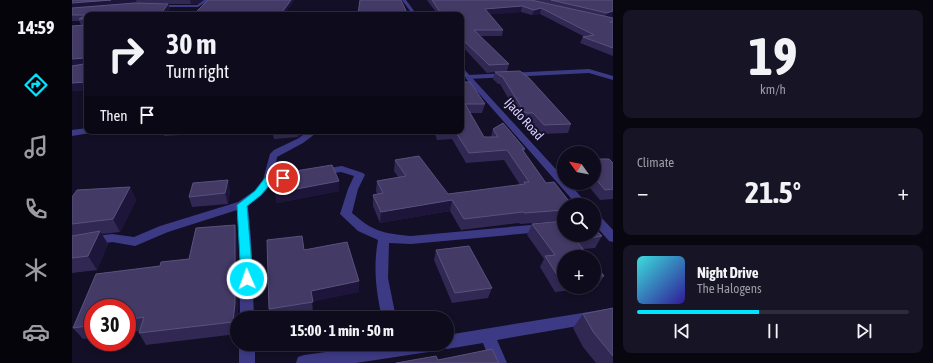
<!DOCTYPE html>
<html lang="en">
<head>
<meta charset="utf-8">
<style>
  :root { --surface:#0e0b1c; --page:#171425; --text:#f1f3f6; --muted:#9b9ba3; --line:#2e2b3b; --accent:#00e5ff }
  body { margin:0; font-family:"Asap Condensed",sans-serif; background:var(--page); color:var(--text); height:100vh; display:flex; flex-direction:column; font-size:15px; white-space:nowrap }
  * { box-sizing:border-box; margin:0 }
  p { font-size:13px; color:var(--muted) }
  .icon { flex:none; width:22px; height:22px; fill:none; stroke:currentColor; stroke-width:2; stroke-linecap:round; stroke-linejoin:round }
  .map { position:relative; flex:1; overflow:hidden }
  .side { display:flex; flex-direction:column; gap:10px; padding:10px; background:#08060f; width:320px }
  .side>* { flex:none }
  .top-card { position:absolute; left:12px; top:12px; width:380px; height:122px; border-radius:8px; box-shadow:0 2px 6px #0003,0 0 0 1px var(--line); background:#0e0b1c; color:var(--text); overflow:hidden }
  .needle { width:26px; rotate:303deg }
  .buttons { position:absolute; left:485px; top:146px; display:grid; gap:8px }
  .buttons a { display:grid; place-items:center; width:44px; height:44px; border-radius:50%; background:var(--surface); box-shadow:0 2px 6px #0003,0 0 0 1px var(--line); font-size:20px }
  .speed { position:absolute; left:12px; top:299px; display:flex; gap:8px; font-size:20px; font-weight:700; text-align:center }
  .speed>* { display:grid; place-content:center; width:52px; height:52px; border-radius:50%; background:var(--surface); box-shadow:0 2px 6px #0003,0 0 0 1px var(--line); line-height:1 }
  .speed .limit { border:6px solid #d22; background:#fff; color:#111 }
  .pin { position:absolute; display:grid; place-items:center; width:34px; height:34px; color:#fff; margin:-17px; border:2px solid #fff; border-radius:50%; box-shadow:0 1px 4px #0007 }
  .me { position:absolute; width:44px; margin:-22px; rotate:358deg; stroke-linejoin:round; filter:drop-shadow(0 0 3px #0008) }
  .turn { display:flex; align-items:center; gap:14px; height:84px; padding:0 16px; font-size:18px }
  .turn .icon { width:52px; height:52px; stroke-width:2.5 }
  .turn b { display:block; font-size:28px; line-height:34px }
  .then { display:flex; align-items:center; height:38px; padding:0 16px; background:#0003; gap:8px; font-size:15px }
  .big { font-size:30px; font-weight:700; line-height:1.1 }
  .side .widget { flex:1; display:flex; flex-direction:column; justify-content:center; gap:6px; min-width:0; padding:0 14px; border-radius:8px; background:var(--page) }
  .side .dial { align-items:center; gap:0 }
  .dial b { font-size:52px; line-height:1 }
  .song { display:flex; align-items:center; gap:12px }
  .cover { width:48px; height:48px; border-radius:6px; background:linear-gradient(135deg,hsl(180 70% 55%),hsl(250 70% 35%)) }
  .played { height:4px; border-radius:2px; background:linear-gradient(90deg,var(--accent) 45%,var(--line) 45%) }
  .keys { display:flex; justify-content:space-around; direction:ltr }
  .heat { display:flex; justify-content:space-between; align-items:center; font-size:22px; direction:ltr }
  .trip { position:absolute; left:158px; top:311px; width:224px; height:40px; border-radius:20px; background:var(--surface); box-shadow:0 2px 6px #0003,0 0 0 1px var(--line); font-weight:700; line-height:40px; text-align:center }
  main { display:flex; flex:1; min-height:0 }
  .dock { display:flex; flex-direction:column; width:72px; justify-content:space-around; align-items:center; background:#06040b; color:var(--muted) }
  .dock .icon { width:28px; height:28px }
  .dock .active { color:var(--accent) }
  .dock b { font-size:18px; color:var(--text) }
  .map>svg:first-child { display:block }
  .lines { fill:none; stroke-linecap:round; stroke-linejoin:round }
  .minor { fill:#3d3a85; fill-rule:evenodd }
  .tertiary { fill:#3d3a85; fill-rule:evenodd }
  .wall { fill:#312854 }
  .shaded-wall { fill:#1d163a }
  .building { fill:#433a66; stroke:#5a527e }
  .route { fill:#00e5ff; stroke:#0095a6 }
  .labels { text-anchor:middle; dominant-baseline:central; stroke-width:4; stroke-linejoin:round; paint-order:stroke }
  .street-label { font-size:13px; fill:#d9d4ff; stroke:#130f26 }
</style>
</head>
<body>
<main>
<nav class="dock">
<b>14:59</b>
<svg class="icon active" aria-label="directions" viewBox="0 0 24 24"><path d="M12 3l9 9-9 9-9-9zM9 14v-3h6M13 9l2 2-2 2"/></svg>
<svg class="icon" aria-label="music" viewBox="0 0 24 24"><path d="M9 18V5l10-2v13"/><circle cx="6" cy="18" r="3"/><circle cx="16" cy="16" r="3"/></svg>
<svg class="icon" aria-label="phone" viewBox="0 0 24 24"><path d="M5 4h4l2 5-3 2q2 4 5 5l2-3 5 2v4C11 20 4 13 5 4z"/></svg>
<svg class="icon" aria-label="climate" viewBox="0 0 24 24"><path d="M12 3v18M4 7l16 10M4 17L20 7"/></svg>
<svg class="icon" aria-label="car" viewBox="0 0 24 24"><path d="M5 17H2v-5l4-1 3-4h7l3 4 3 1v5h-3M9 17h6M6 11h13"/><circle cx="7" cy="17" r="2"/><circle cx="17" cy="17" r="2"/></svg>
</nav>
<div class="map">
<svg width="541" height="363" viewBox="0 0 541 363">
  <rect width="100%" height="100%" fill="#130f26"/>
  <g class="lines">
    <path class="minor" d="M132,0H137L126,7H83L81,6L83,5H125Z
      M517,69L541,76V80L517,73L396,79L393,77L396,75Z
      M15,128V131H19L18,133L0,136V130Z
      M237,131H247L231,143L205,157L202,177L213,175L218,178L216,180L199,184L190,195L176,206L179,238L182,318H168L167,238L165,210L96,232L63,246L40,242L0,249V239L40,234L62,237L88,226L166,202L182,191L191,180L198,154L202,150L225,139Z
      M270,166L291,173L293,175L286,189L280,213C302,232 310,233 339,236L492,222V230L339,244L317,243L316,278L324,318H310C304,291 301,267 306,240L286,231L268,214L276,189L282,176L269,172L250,175L245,172L250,169Z
      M541,308V320L425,340L435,363H419L411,343L375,349L369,347L368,349L363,351L284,363H224L226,357L232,355L312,344H375V335Z
      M167,344H183V363H167Z"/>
    <path class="tertiary" d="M330,0H334L345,15H341Z
      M389,67L391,68L492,178V183H497L516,205H505L389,73Z
      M522,213L526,214L541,230V242L537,241L522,224Z"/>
  </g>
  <path class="wall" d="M0,0H131L128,3L119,4H96L98,9L94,15H15V90L0,91L14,25H9L7,21H0Z
    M355,0H541L537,17L541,18V56L508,43L511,36L468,14L460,15L449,12L418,14L431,30L430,36H408L437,64L435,71L499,124L496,133L469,134L458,121L450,122L428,84H426L421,79L423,72L415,73L389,45V15H366Z
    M392,82L413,104L410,113H398L412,137H419L421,129L453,149L452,152L474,183L492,205V221L448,224L447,223L389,230L378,211L308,223L301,206V195L305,194L304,191L305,181L326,177L322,171L323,160L376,194L448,185L432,160L394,163L380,139L365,140L362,131H389Z
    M91,131H128L127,134L92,136Z
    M200,131H229V135L226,137L202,139Z
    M522,159L541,163V199L528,200L514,183H522Z
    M199,175L267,181V191L205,203Z
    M58,187L64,200L48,232L30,234L36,244L25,270L0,273V197Z
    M158,190L156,204L120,207L117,197Z
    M460,224L530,236L523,248L511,249L492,257V287H522V263L532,276L525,287L483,292L468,267L472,259L455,235Z
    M163,225L165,237L166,315V318H165V334L74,345L67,333L68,331L55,333V308H21V338L11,339L1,328L24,274L88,266L89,262L117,259L124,228Z
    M232,250L287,281V292L240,301L241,312L205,318H198L197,309Z
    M364,250L420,288L416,298L380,303L362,260Z
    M541,308V363H524L511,347L501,328L511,314Z"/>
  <path class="shaded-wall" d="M39,0H64L65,4L0,8V3Z
    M118,0H131L128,3L119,4Z
    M219,0H223L212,15H208Z
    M96,4L98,9L94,15H88Z
    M450,6L449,12L412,15L413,9Z
    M469,8L468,14L460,15L462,10Z
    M541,11V17L532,18L535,13Z
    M12,58L15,65L0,66V59Z
    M390,76H394L392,84L389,85Z
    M15,82V90L0,91V83Z
    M225,131H229V135L226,137Z
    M156,180L158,190L156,204L153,193Z
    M267,181V191L205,203L203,193Z
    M58,187L64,200L48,232L41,219Z
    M380,200L378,211L308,223L309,212Z
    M163,225L165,237L166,315V318H165V334L161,322Z
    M28,231L36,244L25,270L16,256Z
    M287,281V292L240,302L239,291Z"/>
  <path class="building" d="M0,0H39L0,3Z
    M136,0H219L208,15H121Z
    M288,0H329L336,15H238L240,12L286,14Z
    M360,0H459L541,18V21L538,22H541V48L511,37L522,35L469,8L462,10L450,6L413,9L431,30H402L437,64L417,65L389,38V15H370Z
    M479,0H541V11L535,13Z
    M63,3L96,4L88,15H16H17H0V8Z
    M15,15V82L0,83V66L12,64L14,59L12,58L0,59V26L14,25V19H7Z
    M389,69L394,76H390V82H398L413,104H393L412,137H426L421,129L431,123L453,149H450L474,183L482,182L500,205H492V210L453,213L451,212L392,219L380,200L309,212L301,195L311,193L305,181L334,176L323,160L347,156L376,194L453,184L452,182H457L435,150L397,153L383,131H389Z
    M448,71L457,78L499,124L472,125L461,113H453L430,76H428L423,72Z
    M522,159H537L541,163V189L533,190L522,177Z
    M260,165L267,181L203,193L199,175Z
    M156,180L153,193L117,197L121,183Z
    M58,187L41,219L0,224V197L5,190Z
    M492,221V235H522V228L530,236L504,240L517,257H492V281H489L473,256L483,255L460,224Z
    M163,225V303L161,322L67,333L72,317L55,320V308H21V325L1,328L24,274L88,266L89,262L117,259L124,228Z
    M28,231L16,256L0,258V236Z
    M230,236L232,250L275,242L287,281L239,291L241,302L197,309L195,240Z
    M397,246L420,288L383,293L364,250Z
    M522,263L532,276L522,277Z
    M541,308V356L522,333L511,314Z
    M420,349L427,363H324L364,356L366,360Z"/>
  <path class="route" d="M211,175L214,176L215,178L214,180L199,183L189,195L175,206L181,279L179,283L175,284L171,283L169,279L165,205L183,191L193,178Z"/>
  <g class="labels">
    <g class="street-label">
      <text transform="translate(452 119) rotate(48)">Ijado Road</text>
    </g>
  </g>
</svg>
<div class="buttons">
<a><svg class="needle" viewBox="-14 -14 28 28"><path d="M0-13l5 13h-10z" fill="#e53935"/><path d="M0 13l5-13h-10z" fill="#9b9ba3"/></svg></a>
<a><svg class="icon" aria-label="search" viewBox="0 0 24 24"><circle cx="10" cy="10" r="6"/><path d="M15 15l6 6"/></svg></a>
<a>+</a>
</div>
<div class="speed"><div class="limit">30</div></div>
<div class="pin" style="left:211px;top:178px;background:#d93025"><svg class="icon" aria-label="arrive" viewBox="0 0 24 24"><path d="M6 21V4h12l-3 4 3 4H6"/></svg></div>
<svg class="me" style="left:175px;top:279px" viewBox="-20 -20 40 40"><circle r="17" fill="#00e5ff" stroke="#fff" stroke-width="3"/><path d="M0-11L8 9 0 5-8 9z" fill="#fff"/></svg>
<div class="trip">15:00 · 1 min · 50 m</div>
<div class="top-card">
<div class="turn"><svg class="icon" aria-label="right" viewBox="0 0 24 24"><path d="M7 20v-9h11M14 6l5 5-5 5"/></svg><div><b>30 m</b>Turn right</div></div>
<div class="then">Then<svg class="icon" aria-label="arrive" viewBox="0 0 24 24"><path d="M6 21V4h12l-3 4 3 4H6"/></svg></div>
</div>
</div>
<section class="side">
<div class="widget dial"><b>19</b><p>km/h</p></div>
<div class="widget"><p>Climate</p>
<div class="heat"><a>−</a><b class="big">21.5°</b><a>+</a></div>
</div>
<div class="widget">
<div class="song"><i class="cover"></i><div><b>Night Drive</b><p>The Halogens</p></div></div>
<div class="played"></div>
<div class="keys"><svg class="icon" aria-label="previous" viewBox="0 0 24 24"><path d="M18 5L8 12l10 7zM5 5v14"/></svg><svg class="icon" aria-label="pause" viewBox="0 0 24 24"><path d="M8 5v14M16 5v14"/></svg><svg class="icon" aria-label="next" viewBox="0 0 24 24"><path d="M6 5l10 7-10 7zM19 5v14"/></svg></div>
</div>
</section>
</main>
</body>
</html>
